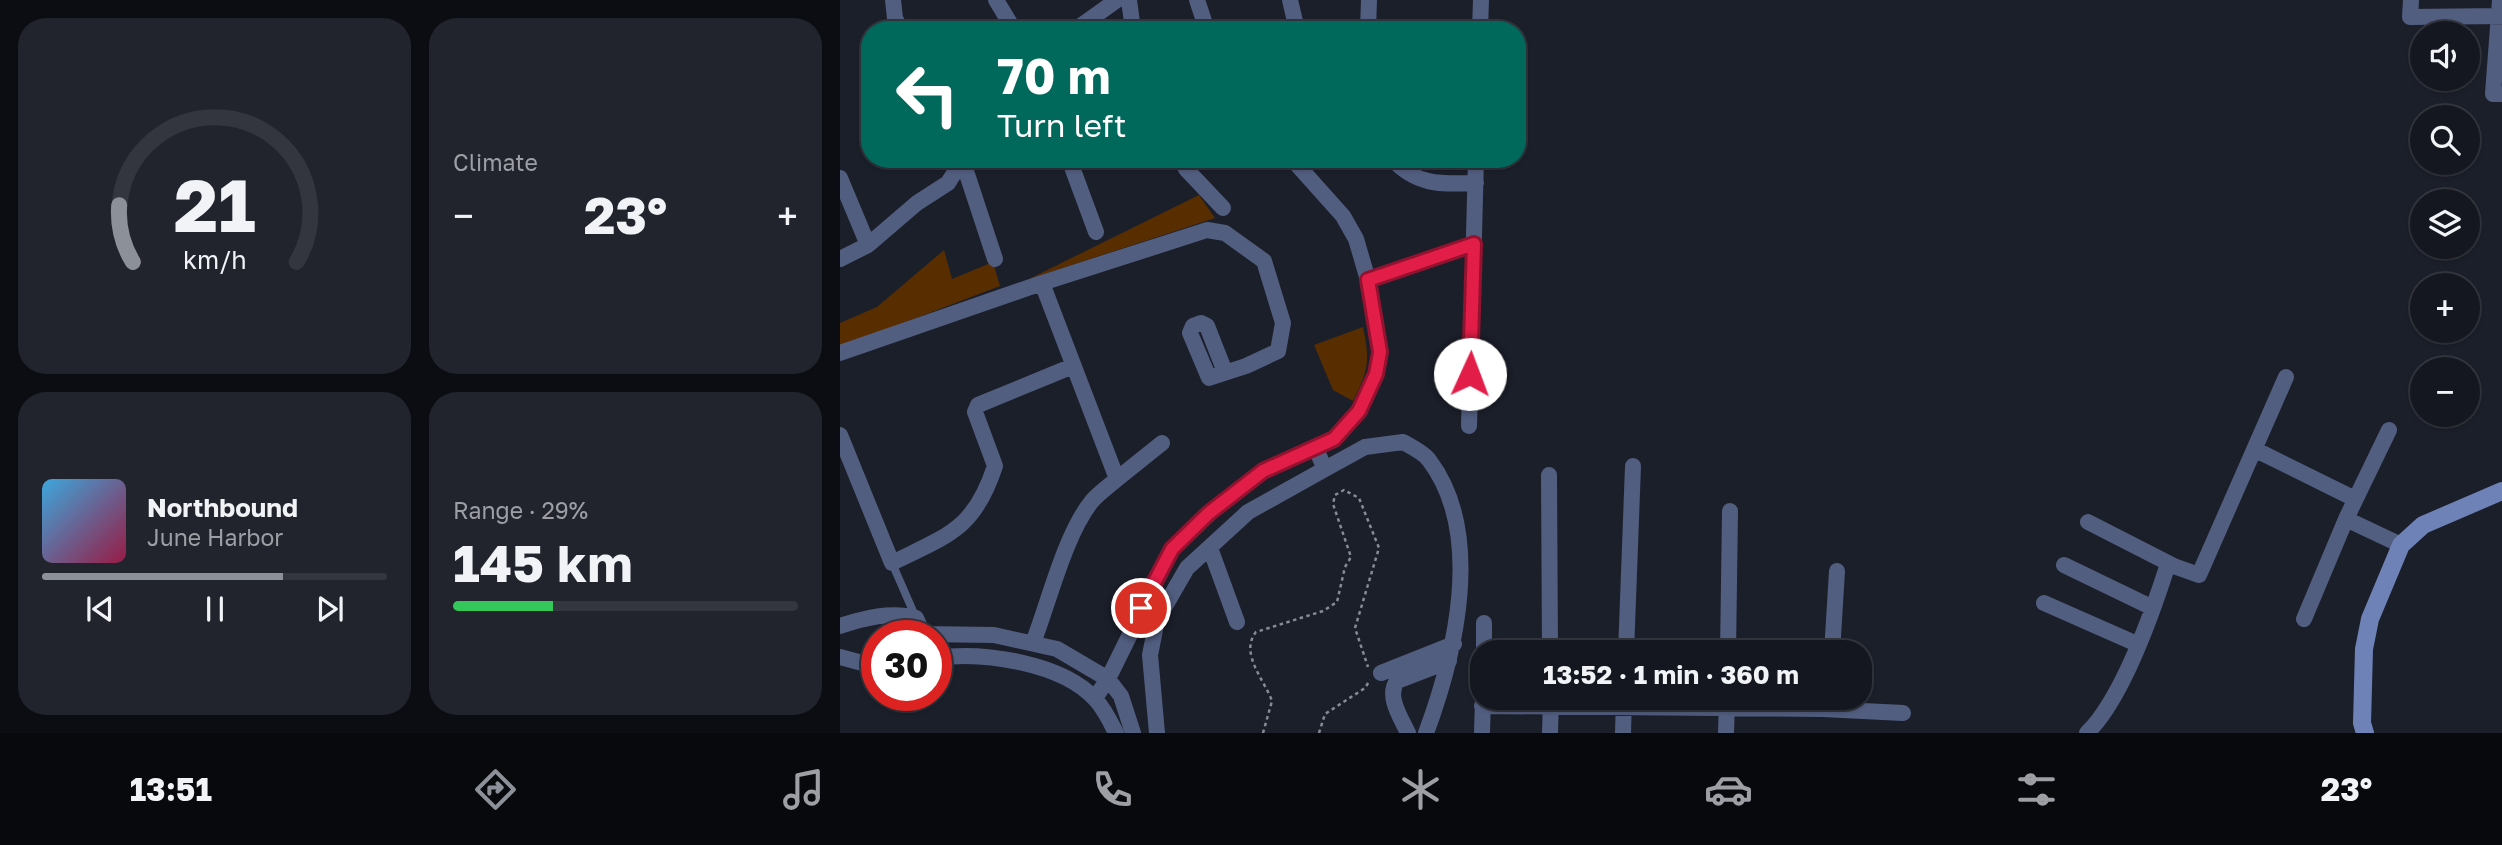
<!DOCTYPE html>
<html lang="en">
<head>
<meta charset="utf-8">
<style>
  :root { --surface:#141720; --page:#21242d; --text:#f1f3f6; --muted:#9d9fa5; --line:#33363e; --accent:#8c9099 }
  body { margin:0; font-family:"Golos Text",sans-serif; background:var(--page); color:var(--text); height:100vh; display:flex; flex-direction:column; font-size:26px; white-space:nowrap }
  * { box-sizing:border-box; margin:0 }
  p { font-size:23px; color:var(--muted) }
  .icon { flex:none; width:38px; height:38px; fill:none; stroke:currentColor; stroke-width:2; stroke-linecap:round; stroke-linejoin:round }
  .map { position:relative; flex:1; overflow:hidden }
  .panel { display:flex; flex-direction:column; gap:18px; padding:18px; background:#0b0d12; width:840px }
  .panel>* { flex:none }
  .banner { position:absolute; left:21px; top:21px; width:665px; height:147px; border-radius:28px; box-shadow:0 2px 5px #0004,0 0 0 2px var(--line); background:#00695c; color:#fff; overflow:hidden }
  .buttons { position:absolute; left:1570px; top:21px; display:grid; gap:14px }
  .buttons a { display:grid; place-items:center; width:70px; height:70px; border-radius:50%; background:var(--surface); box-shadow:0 2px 5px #0004,0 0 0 2px var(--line); font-size:35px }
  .speed { position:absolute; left:21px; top:620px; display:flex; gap:14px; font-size:35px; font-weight:700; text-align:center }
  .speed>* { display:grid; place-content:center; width:91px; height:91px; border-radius:50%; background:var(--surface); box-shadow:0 2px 5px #0004,0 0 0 2px var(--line); line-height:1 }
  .speed .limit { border:10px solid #d22; background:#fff; color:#111 }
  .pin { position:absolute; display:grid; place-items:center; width:60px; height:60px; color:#fff; margin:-30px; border:4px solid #fff; border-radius:50%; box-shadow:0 2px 7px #0007 }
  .me { position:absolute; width:77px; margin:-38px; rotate:2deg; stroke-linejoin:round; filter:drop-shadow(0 0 5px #0008) }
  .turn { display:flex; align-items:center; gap:24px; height:147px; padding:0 21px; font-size:32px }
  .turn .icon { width:91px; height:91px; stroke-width:2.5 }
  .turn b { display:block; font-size:49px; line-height:60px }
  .big { font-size:52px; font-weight:700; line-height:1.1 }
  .panel .widget { flex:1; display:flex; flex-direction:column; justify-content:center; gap:10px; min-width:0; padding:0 24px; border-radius:28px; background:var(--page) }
  .panel .dial { align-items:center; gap:0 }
  .dial svg { height:182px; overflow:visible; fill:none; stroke:var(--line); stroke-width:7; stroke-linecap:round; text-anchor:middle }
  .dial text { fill:var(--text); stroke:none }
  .song { display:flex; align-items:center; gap:21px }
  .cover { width:84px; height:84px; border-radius:10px; background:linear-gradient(135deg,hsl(200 70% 55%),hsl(340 70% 35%)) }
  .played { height:7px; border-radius:4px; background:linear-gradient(90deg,var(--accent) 70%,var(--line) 70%) }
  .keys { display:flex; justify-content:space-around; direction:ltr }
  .heat { display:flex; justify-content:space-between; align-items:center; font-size:38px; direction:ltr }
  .charge { height:10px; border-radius:5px; background:linear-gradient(90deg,#34c759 29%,var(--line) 0) }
  .panel .tiles { flex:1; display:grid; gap:18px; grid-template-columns:repeat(2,1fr) }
  .trip { position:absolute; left:630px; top:640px; width:402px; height:70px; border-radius:28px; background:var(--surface); box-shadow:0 2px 5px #0004,0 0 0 2px var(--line); font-weight:700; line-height:70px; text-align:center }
  .menu { display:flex; height:112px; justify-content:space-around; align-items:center; background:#08090d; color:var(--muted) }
  .menu .icon { width:49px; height:49px }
  .menu .selected { color:var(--accent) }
  .menu b { font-size:32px; color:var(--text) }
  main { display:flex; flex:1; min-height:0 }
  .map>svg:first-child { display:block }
  .green { fill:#582e00 }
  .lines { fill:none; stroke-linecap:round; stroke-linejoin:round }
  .path { stroke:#878b94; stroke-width:2.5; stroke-dasharray:3.5 3.5; stroke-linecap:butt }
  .lane { stroke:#525e80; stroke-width:8 }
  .street { stroke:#525e80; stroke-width:16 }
  .secondary { stroke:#6f82b8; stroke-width:18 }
  .route-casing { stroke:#92132f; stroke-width:18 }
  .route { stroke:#e11d48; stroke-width:12 }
</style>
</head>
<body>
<main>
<section class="panel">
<div class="tiles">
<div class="widget dial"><svg viewBox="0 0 100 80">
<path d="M14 69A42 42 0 1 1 86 69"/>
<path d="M14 69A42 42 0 0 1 8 44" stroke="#8c9099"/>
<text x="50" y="56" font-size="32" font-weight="700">21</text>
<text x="50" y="72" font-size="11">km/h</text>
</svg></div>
<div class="widget"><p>Climate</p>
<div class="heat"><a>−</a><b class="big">23°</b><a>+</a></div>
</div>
<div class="widget">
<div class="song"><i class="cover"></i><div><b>Northbound</b><p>June Harbor</p></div></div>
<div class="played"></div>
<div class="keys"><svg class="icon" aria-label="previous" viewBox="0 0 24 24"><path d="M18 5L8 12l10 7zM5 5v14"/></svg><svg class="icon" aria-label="pause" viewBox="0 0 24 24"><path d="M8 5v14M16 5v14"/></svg><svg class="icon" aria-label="next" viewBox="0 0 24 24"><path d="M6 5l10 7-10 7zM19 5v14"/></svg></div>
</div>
<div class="widget"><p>Range · 29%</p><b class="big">145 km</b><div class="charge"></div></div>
</div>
</section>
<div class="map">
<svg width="1662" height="733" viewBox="0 0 1662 733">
  <rect width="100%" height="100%" fill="#1b1f2a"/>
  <path class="green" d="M359,195L375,218L189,279Z
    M104,250L112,279L153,262L160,286L0,347V323L37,307Z
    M523,327C530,360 529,370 513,401L493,390L474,345Z"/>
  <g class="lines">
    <path class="path" d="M423,733L432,701C425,681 399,653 416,632L483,611L497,602L505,567L511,557L493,504L495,495L504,490L519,498L539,548L515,628L528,667
      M479,733L485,714L525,688L530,680"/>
    <path class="lane" d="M52,563L76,618"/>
    <path class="street" d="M53,0L55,18L61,30
      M156,0L174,30
      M289,0L293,30
      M357,0L367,30
      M450,0L457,30
      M1571,0L1570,17L1662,16
      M1660,0L1653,94H1662
      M235,30L277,0
      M528,30L529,0
      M640,30L641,0
      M122,159L155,259
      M229,159L256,232
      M342,159L346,169L383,208
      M552,159C578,186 600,184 636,183
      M0,178L28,245L77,203L108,183L123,159
      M0,259L28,245
      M528,280L634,244
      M202,283L277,479L322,443
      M0,353L202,283L367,230L385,233L424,261L443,323L438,351L406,366L369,378L350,333L353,326L361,323L367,326L385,372
      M629,426L636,159
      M0,435L52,563C108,535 134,530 155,466L135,412L138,405L233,366
      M475,447L485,469L525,447L563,442C572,447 584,453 589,460C645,534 615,655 586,733
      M1416,450L1515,499
      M709,475L710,653
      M1506,519L1561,545
      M1248,522L1336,567
      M370,548L397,622
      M1224,565L1313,608
      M1204,603L1297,644
      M1464,619L1506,519L1549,430
      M0,626C24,618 51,611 76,618L83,634L154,635L217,649L268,679L281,696L293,733
      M193,643C209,602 225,534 252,501C259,493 269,486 277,479
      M644,653V623
      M786,653L793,466
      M888,653L890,511
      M992,653L997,571
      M0,657L37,667
      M96,658C143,651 223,663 256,700C265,710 270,721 276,733
      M541,673L614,644
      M255,698L268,679L332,549L369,513L423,471L494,439L519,411L536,374L540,352L528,280L516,239L503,216L452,159
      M642,706L983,709L988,706L990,698
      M983,709L1063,713
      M317,733L310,655L317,620L347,568L408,512L485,469
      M568,733C561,718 546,696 557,681L609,661
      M642,733L643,698
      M710,733L711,698
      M783,733L784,698
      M886,733L887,700
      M1247,733C1282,699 1313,611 1328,564L1359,575L1446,377"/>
    <path class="secondary" d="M1525,733L1522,723L1524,649L1530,619L1561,545L1583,525L1662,491"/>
  </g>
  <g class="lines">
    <defs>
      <path id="route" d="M301,608L332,549L369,513L423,471L494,439L519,411L536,374L540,352L528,280L634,244L630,374"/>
    </defs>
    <use href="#route" class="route-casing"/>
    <use href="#route" class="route"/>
  </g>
</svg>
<div class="buttons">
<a><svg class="icon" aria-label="sound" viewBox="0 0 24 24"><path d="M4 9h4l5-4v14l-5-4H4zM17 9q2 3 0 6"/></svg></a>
<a><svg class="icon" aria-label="search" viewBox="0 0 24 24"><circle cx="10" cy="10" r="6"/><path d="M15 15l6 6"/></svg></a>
<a><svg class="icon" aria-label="layers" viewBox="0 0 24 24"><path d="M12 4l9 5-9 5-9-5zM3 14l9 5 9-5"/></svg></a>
<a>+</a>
<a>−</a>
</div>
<div class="speed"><div class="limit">30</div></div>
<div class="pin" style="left:301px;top:608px;background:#d93025"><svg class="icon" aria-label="arrive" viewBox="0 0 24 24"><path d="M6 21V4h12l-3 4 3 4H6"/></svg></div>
<svg class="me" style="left:630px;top:374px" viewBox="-20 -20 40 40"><circle r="19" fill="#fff"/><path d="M0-13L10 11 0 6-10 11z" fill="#e11d48"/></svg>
<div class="trip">13:52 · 1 min · 360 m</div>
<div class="banner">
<div class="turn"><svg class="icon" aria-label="left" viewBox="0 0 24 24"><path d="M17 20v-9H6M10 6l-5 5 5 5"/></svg><div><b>70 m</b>Turn left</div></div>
</div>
</div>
</main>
<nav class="menu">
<b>13:51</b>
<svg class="icon selected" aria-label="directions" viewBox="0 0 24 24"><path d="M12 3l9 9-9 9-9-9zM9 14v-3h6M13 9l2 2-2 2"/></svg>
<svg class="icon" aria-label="music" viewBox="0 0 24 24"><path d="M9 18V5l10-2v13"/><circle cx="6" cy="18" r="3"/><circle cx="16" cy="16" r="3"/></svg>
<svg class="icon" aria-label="phone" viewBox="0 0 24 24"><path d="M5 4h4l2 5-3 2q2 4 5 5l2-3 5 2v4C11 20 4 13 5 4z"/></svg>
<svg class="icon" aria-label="climate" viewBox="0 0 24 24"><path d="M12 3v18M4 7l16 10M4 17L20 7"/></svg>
<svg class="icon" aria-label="car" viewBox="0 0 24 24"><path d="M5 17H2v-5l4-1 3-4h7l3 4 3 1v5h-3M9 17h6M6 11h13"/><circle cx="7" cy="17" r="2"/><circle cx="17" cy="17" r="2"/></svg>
<svg class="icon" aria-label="filters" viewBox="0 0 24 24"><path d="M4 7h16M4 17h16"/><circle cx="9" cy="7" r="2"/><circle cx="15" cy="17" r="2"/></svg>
<b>23°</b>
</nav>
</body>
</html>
